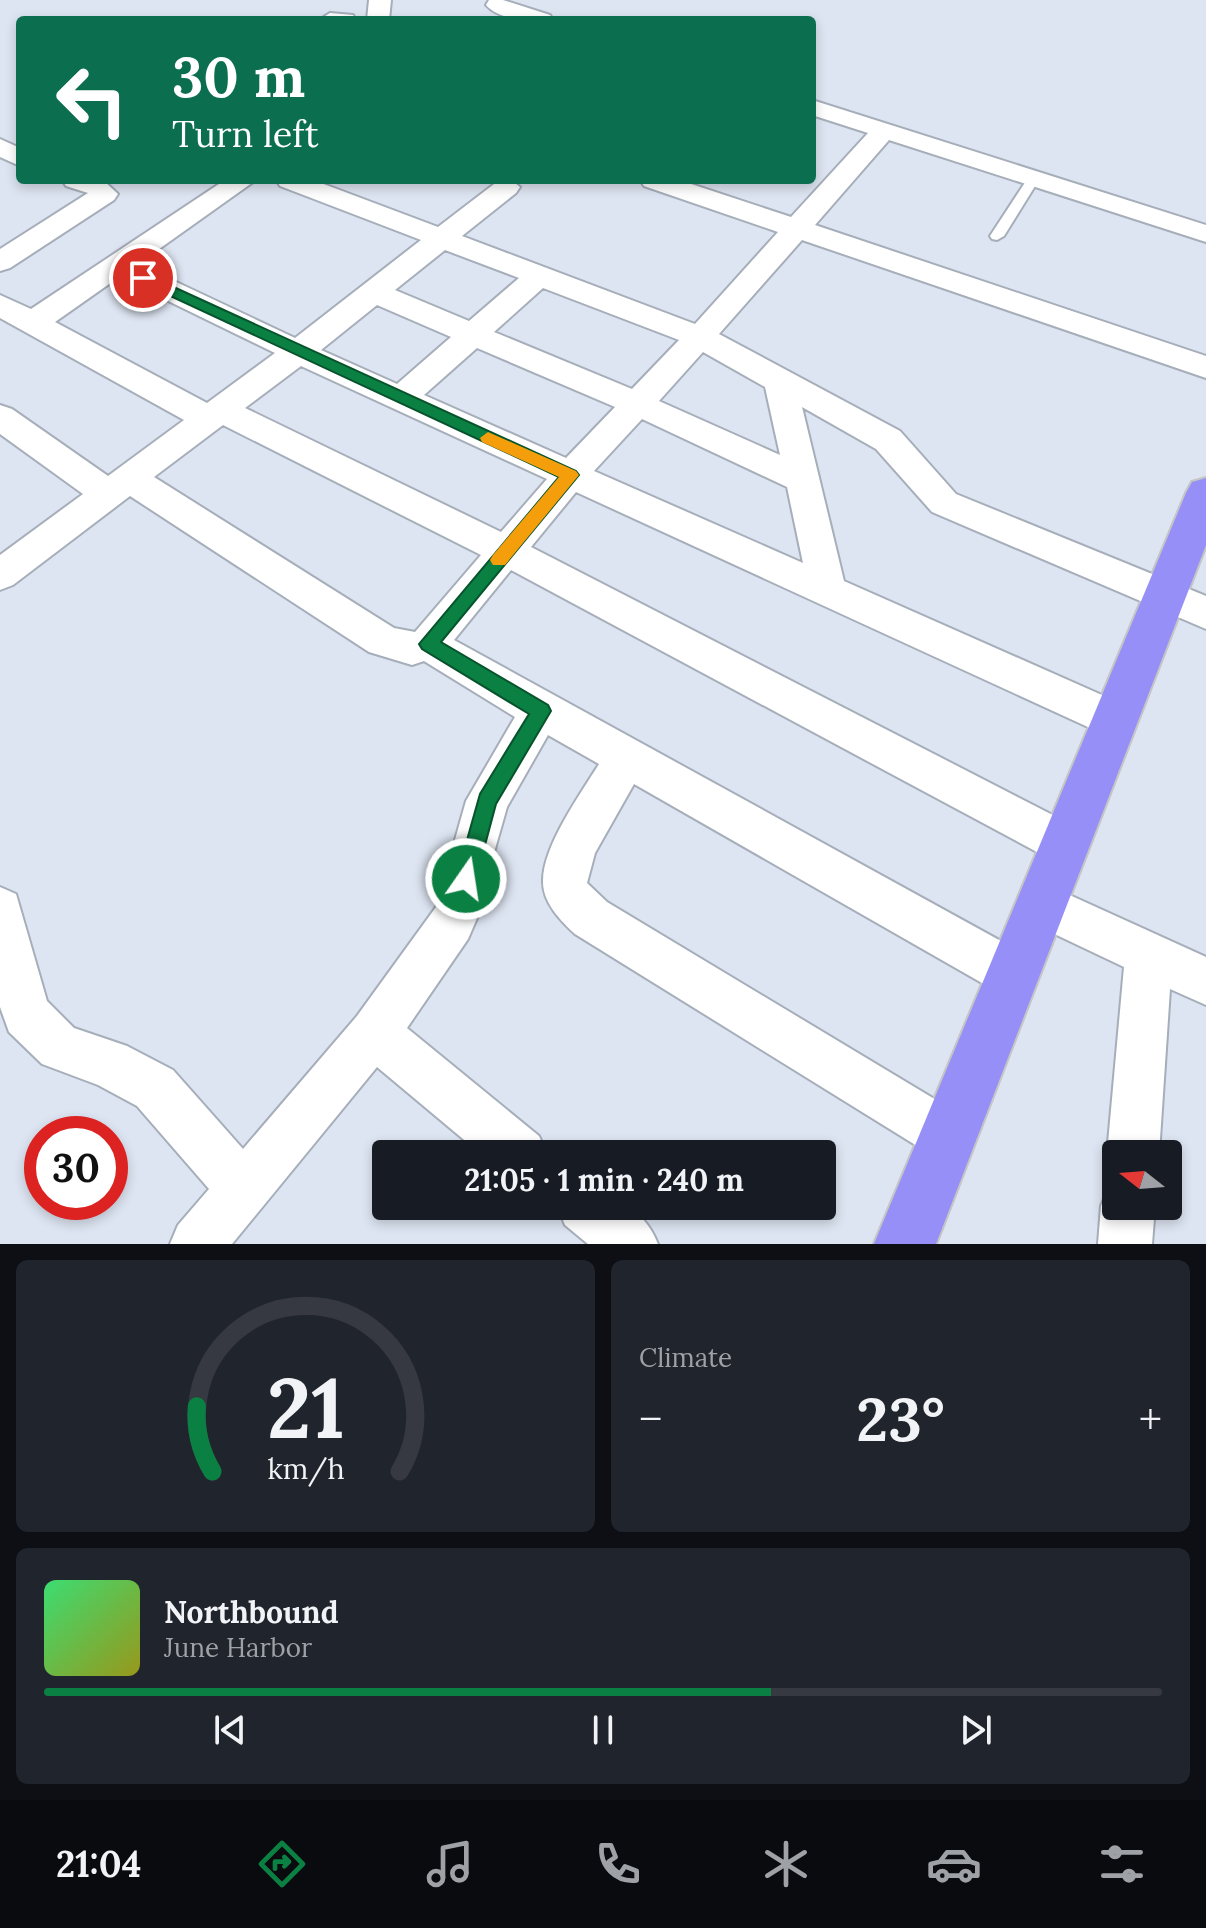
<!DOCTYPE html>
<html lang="en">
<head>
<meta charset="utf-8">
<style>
  :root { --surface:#171b24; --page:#20242c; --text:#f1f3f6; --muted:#9ea1a6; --line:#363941; --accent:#0b8043 }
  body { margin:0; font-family:Lora,serif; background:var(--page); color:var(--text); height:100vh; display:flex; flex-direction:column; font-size:30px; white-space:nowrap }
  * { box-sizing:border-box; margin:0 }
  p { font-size:26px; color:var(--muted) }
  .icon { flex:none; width:44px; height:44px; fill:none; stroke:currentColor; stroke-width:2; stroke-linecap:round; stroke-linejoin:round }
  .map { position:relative; height:1244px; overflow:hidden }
  .sheet { display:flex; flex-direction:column; gap:16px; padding:16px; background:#0d0f14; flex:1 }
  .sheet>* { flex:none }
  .banner { position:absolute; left:16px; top:16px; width:800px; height:168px; border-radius:8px; box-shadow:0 4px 12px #0003; background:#0b6e4f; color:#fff; overflow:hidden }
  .needle { width:52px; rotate:287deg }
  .tools { position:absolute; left:1102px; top:1140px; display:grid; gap:16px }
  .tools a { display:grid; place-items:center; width:80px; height:80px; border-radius:8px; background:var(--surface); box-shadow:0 4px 12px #0003; font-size:40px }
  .speed { position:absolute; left:24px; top:1116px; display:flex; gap:16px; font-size:40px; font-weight:700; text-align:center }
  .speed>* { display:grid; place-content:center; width:104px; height:104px; border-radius:50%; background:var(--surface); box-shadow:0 4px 12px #0003; line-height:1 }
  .speed .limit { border:12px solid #d22; background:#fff; color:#111 }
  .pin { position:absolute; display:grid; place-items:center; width:68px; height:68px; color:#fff; margin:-34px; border:4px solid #fff; border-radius:50%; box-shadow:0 2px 8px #0007 }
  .me { position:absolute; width:88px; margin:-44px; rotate:13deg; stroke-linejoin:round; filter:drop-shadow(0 0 6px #0008) }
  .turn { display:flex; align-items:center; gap:28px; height:168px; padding:0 24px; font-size:36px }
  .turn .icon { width:104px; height:104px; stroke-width:2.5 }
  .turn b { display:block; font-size:56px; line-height:68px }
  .big { font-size:60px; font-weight:700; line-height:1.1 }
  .sheet .card { flex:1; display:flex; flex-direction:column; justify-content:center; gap:12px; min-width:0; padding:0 28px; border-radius:12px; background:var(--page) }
  .sheet .dial { align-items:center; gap:0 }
  .dial svg { height:208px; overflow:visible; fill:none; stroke:var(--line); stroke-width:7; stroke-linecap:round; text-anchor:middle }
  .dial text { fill:var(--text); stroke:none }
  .song { display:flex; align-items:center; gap:24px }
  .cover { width:96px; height:96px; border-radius:12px; background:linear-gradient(135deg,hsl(140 70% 55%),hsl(60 70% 35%)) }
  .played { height:8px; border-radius:4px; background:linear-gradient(90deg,var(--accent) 65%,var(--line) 65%) }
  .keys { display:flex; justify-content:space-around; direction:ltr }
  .heat { display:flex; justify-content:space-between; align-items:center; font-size:44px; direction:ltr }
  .sheet .tiles { flex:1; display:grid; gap:16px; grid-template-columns:1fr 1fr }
  .card:last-child { grid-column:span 2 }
  .trip { position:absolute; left:372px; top:1140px; width:464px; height:80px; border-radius:8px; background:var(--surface); box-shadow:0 4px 12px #0003; font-weight:700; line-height:80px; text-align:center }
  .tab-bar { display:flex; height:128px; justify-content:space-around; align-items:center; background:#090b0e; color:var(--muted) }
  .tab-bar .icon { width:56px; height:56px }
  .tab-bar .active { color:var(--accent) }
  .tab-bar b { font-size:36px; color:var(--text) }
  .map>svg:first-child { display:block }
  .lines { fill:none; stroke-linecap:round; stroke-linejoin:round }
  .lane-casing { stroke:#a6aeba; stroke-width:4 }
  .street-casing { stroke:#a6aeba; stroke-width:4 }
  .highway-casing { stroke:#c4c5c5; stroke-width:4 }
  .lane { fill:#fff; fill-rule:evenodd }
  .street { fill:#fff; fill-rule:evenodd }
  .highway { fill:#968ff7; fill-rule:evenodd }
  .route { fill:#0b8043; stroke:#07532c; stroke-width:2 }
  .slow { fill:#f59e0b }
</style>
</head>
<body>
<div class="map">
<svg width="1206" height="1244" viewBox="0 0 1206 1244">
  <rect width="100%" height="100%" fill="#dde5f2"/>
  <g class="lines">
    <defs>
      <path id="lane" d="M1034,174L1040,178L1004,236L997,240L992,239L990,236L1028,178Z"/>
      <path id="street" d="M369,0H391L389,20H367Z
        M489,0H503L550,15L553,20C532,20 501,22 486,5Z
        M330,13L353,15L356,20H319Z
        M812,100L1206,225V242L889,140L815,225L1206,356V378L802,240L719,334L900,431L956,494L1206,596V629L932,512L876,449L802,407L844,581L1129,707L1135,720L1129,733L1115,738L1101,733L576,492L531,547L1080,829L1087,844L1080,859L1065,865L1050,859L511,570L454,640L1030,957L1037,974L1030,991L1013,998L996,991L634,784L595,853L587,883L607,902L966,1118L974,1136L966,1154L948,1162L930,1154L575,934C561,921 543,903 543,882C542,847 581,793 599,764L548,735L507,807L491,863L487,895L468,939L407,1028L539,1136L547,1154H481L377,1067L232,1244H170L178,1225L209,1189L137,1106L98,1085L42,1064L9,1032L0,1007V887L16,894L47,1001L74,1028L127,1046L173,1070L243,1149L357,1016L436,907L466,801L515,717L424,661L412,665L369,652L130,496L13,585L0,590V555L83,494L0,434V405L12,409L108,476L184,420L0,318V295L31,309L225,180H256L138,264L295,338L421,240L280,186L276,180H313L438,227L498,181L511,180L520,187L516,193L462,236L695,324L778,232L644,186L640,180H679L791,217L868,133L812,115ZM445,250L519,278L469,321L395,290ZM119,277L275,353L207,403L55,322ZM543,288L679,340L632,389L494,332ZM377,305L451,337L397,384L321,350ZM477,348L615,407L566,458L424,395ZM703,352L765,387L780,455L659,401ZM301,366L547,479L501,532L245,408ZM642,419L787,487L803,563L594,471ZM223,425L481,555L415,632L394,628L154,477Z
        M0,139L20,148V166L0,157Z
        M62,180H103L118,194L114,200L10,268L0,271V249L88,193L66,186Z
        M1041,882L1206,957V1005L1170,989L1159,1154H1116V1173L1107,1154L1124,967L1025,920L1018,904L1025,888Z
        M1116,1184V1206H1155L1152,1244H1098L1101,1206L1109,1187Z
        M557,1206C604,1206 637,1193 658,1244H588L565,1225Z"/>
      <path id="highway" d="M1206,478V545L936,1244H874L1186,493L1192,482Z"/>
    </defs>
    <use href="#lane" class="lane-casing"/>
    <use href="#street" class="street-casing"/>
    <use href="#highway" class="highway-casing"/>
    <use href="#lane" class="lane"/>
    <use href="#street" class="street"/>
    <use href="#highway" class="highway"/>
  </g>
  <path class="route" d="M143,273L576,471L579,475L441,642L548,705L551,711L496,804L474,886L466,889L459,886L456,879L480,794L529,714L422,649L419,644L559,477L138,281L136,278Z"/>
  <path class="slow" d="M488,432L576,471L579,475L505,565H493L490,560L493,555L559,477L482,442L480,438Z"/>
</svg>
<div class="tools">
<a><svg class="needle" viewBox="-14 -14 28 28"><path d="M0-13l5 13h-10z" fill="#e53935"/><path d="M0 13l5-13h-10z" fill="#9ea1a6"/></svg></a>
</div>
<div class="speed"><div class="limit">30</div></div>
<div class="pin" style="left:143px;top:278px;background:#d93025"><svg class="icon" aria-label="arrive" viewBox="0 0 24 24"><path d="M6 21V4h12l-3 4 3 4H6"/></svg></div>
<svg class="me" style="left:466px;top:879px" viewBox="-20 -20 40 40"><circle r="17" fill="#0b8043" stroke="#fff" stroke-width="3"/><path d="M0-11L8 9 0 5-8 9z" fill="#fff"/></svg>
<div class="trip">21:05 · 1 min · 240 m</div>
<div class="banner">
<div class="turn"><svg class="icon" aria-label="left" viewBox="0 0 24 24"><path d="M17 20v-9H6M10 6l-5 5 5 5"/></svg><div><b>30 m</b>Turn left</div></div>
</div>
</div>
<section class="sheet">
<div class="tiles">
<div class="card dial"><svg viewBox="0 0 100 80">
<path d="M14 69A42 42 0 1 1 86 69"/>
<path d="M14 69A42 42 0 0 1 8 44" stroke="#0b8043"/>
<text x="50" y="56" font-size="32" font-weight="700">21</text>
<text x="50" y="72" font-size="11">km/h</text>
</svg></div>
<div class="card"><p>Climate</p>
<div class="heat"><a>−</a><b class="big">23°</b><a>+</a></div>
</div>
<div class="card">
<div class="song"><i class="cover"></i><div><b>Northbound</b><p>June Harbor</p></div></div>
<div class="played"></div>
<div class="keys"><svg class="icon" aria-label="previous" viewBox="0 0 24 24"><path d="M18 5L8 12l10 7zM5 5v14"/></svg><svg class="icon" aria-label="pause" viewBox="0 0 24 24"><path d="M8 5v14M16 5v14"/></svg><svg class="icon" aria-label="next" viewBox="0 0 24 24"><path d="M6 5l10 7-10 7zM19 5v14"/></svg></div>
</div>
</div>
</section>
<nav class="tab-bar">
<b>21:04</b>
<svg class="icon active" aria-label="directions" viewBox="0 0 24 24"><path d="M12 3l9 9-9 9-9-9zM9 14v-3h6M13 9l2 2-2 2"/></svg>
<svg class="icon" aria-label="music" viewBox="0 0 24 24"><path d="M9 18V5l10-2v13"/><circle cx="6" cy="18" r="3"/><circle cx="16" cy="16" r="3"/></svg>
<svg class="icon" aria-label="phone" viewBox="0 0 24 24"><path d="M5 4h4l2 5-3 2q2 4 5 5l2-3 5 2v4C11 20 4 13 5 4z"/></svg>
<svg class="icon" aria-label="climate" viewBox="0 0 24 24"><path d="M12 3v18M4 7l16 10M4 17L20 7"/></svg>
<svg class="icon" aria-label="car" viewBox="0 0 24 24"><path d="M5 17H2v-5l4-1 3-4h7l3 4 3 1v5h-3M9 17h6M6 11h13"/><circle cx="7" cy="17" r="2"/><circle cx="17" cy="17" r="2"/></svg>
<svg class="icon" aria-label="filters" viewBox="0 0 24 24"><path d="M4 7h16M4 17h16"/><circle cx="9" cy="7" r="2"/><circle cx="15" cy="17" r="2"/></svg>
</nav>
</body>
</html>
